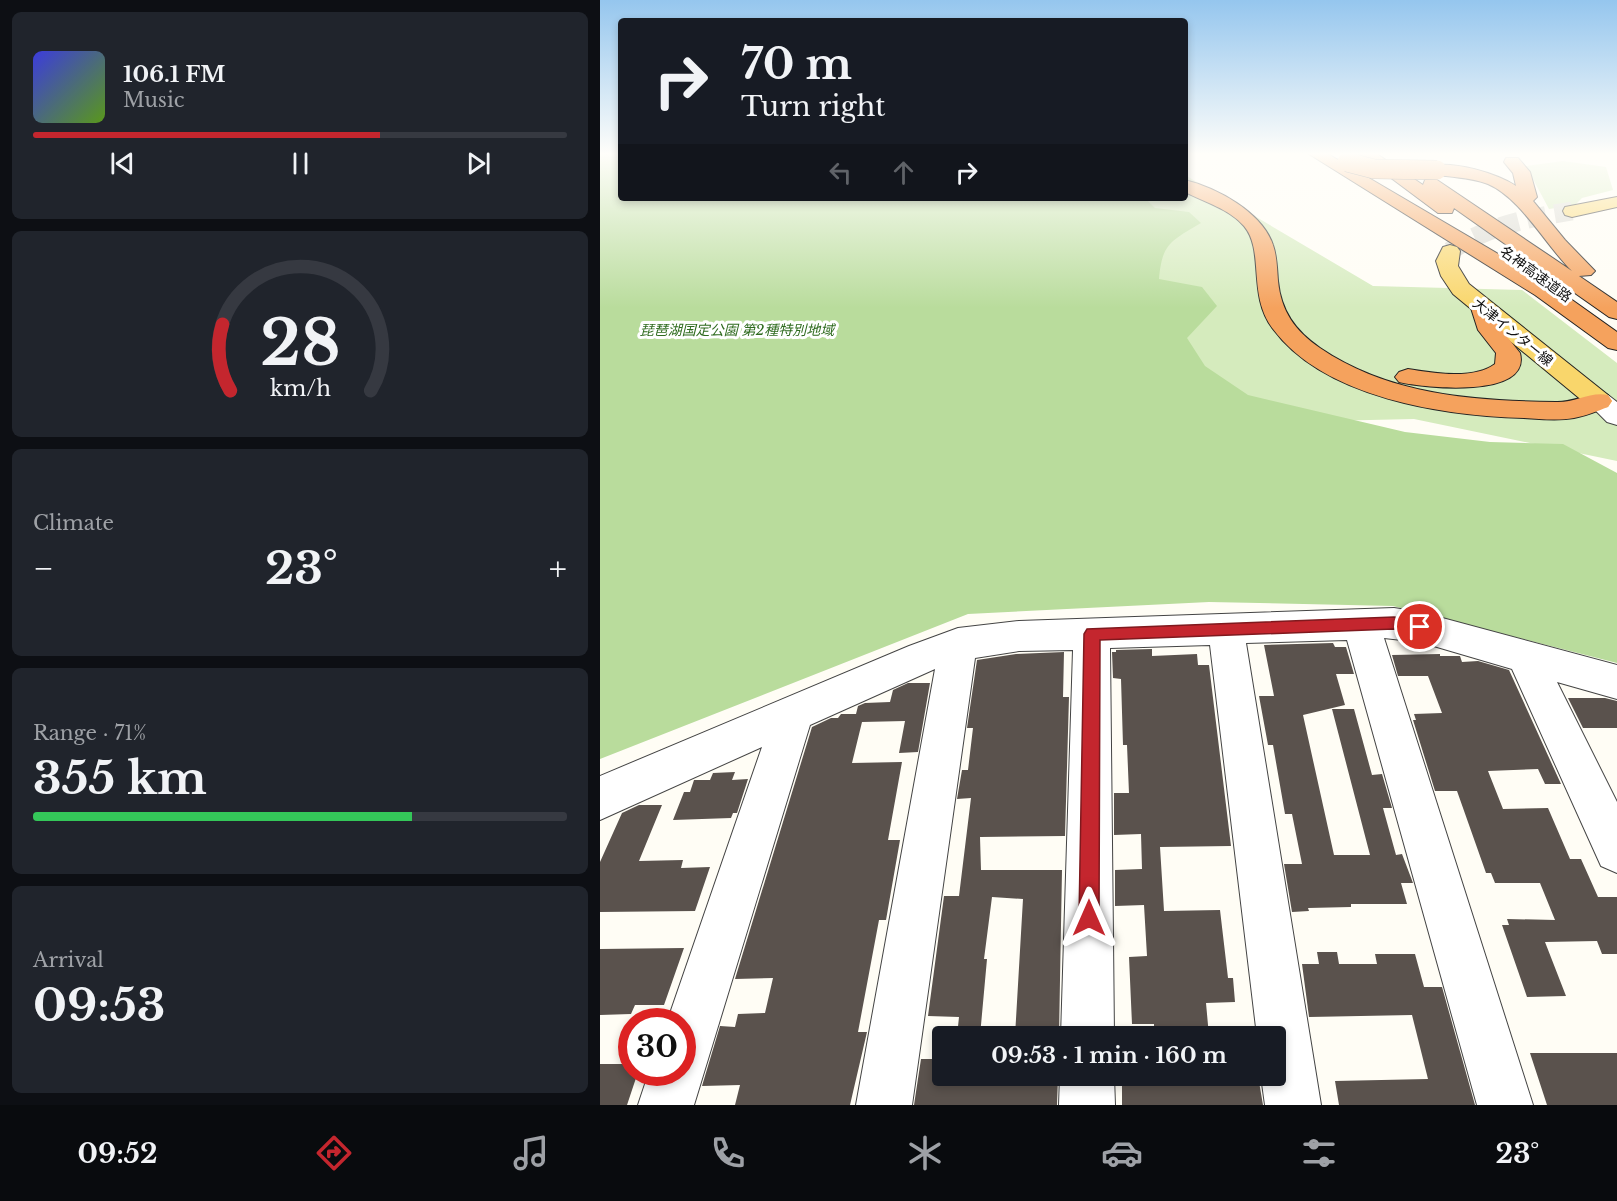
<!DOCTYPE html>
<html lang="en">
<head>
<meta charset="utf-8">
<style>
  :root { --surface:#171b24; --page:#20242c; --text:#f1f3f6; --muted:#9ea1a6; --line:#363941; --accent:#c4262e }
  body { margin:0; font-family:"Libre Baskerville","Noto Sans JP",serif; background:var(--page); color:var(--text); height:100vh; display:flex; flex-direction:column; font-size:22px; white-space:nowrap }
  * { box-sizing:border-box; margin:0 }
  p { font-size:20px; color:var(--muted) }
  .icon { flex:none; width:33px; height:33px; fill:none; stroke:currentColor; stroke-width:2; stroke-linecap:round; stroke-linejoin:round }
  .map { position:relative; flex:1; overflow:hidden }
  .side { display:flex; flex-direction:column; gap:12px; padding:12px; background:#0d0f14; width:600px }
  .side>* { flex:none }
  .guide { position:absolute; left:18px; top:18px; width:570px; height:183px; border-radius:6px; box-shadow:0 3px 9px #0003; background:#171b24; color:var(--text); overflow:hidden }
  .speed { position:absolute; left:18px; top:1008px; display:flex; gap:12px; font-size:30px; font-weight:700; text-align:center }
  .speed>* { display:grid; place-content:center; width:78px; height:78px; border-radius:50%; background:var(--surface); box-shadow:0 3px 9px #0003; line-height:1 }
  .speed .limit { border:9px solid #d22; background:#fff; color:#111 }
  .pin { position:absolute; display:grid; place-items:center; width:51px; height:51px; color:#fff; margin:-26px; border:3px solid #fff; border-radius:50%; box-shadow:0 2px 6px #0007 }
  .me { position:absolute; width:66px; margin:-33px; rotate:0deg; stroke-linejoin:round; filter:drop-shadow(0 0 4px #0008) }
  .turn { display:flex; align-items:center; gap:21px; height:126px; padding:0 24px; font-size:27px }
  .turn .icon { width:78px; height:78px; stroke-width:2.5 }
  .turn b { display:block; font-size:42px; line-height:51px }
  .lanes { display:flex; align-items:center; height:57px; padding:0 24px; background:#0003; justify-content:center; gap:30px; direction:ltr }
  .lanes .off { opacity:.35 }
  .big { font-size:45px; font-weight:700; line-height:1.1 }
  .side .tile { flex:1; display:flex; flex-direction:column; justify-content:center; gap:9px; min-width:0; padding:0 21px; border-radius:9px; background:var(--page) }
  .side .dial { align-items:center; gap:0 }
  .dial svg { height:156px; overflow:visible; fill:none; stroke:var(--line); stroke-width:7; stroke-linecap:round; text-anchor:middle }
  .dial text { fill:var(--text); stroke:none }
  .song { display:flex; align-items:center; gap:18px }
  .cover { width:72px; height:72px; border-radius:9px; background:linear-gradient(135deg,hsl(240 70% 55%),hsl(90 70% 35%)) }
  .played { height:6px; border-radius:3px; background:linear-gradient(90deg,var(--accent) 65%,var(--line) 65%) }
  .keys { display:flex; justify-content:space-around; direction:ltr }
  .heat { display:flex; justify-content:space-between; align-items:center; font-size:33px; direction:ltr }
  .charge { height:9px; border-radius:4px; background:linear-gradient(90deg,#34c759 71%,var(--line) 0) }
  .trip { position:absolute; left:332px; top:1026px; width:354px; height:60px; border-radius:6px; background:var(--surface); box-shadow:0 3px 9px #0003; font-weight:700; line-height:60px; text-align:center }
  .menu { display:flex; height:96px; justify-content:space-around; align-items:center; background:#090b0e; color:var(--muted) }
  .menu .icon { width:42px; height:42px }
  .menu .on { color:var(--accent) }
  .menu b { font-size:27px; color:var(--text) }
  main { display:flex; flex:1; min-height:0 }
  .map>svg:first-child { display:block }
  .green { fill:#d5ebbd }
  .forest { fill:#b9dc9c }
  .building { fill:#5a524d }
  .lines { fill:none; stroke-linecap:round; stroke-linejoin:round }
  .major-tunnel { stroke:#dbdad3; stroke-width:19; stroke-dasharray:19 9; stroke-linecap:butt }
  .minor-casing { stroke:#444; stroke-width:2 }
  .major-casing { stroke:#222; stroke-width:2 }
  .highway-casing { stroke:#222; stroke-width:2 }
  .minor { fill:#fff; fill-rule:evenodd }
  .major { fill:#f9d66b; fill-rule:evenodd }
  .highway { fill:#f5a25d; fill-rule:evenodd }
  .highway-bridge-casing { stroke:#222; stroke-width:20; stroke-linecap:butt }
  .highway-bridge { stroke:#f5a25d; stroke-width:19 }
  .route { fill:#c4262e; stroke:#7f191e; stroke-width:1.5 }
  .labels { text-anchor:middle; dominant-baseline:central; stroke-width:6; stroke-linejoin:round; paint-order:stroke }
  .far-street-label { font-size:14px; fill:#111; stroke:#fff }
  .far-park-label { font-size:14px; font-style:italic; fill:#2f6b1f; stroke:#fff }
</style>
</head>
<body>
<main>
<section class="side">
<div class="tile">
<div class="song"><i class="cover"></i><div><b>106.1 FM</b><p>Music</p></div></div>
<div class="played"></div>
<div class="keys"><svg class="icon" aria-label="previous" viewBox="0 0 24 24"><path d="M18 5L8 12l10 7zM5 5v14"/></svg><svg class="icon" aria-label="pause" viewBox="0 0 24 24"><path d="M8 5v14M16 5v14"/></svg><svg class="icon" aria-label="next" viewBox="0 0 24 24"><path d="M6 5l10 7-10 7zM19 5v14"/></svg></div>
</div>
<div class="tile dial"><svg viewBox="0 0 100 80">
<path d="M14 69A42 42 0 1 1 86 69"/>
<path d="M14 69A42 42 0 0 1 10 35" stroke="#c4262e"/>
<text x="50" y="56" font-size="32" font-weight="700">28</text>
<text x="50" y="72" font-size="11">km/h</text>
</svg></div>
<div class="tile"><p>Climate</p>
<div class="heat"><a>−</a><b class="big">23°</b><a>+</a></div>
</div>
<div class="tile"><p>Range · 71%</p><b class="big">355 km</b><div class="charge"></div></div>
<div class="tile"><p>Arrival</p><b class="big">09:53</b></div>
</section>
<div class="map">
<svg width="1017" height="1105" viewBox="0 0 1017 1105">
  <rect width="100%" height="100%" fill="#fffdf5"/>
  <path class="green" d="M0,154H21V198H585V175L773,286L922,290L1017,363V461L814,419L356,429L0,487Z
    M963,161L1006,167L1013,190L982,198L975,205L949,209L926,166Z"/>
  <path class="forest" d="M0,154H21V198H545L555,208L589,212L601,223C571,241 562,243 559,279L602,287L617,306L587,338L605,366L648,395L805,432L890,442L963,444L1017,473V663L793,606L609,602L368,614L0,759Z"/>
  <path class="building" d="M733,643L735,647H746L754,674H736L745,705L703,715L734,855H770L732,709H754L772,775L782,774L792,808H783L796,855L802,854L813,883H801L807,904H751V907L708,908L709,911L692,912L684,864H702L692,814H685L673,745H668L659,696H674L664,645Z
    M552,649V656L597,654L598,665H609L631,846L560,847L564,911L620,910L628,978H633L635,1002L606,1003L609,1036H588L587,1030L554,1031V1024H532L529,957L547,956L544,905L515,906V870L542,869L541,834L514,835V793H529L527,745H523L521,679L513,678L512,652H516V650Z
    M464,652L463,697H469L465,836L380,837L381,870H462L459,1036H415L423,899L392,897L384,959H387L380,1036H357L359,1017L328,1016L344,896H359L371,798L357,799L362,770H368L373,728H367L377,660L416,654Z
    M840,654V656H860L862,662L878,661L909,670L961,784H945L938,769L888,771L903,809L948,808L970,859H981L998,897H1017V954H1002L997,941L945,942L966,996L927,997L902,925H909L907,919L955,920L940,883H895L891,873H886L857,791H835L813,720H816L814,714L842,713L828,676H798L792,655Z
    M308,683H330L318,752L299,753L305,721L262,722L252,763L302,762L288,840H300L286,920H279L258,1032H267L250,1105H135L140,1085L102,1086L120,1026L135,1027L138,1014L165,1013L173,978L135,979L212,727L231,718H238L241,714H256L258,706L265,703L290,702L293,690Z
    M968,698H1005L1017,701V728H983Z
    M135,772L132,780L148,779L137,813H133L131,818L73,820L84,792H90L94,780H110L113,773Z
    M39,805H62L39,861L83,860L81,868L110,867L95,911L0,912V862L22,813Z
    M84,948L64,1005H35L31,1014L0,1015V949Z
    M717,952H737L739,964H777L775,954H815L824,987H842L875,1105H739L735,1081L828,1079L812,1015L709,1017L702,964H719Z
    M930,1053H1017V1105H947Z
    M321,1059H342V1076H458L457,1105H314Z
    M0,1064H32V1072H38L27,1105H0Z
    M522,1076H658L663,1105H522Z"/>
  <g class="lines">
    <path class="major-tunnel" d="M850,251C887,226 928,218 972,211"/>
    <defs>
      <path id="minor" d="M999,393L1008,395L1017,402V425L1007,422L986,401L990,395Z
        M794,608L820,612L1017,665V699L957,682L1017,802V873L1001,866L912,669L820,642L784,638L933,1105H877L747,640L646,643L721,1105H665L661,1076H675V1036H657L610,645L510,648L514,1036H461L473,650L419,651L375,658L312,1105H256L335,669L210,725L94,1105H38L49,1072H82V1022H67L162,747L0,820V776L309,646L358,628L419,621Z
        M460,1076H514L515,1105H459Z"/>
      <path id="major" d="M1017,197V207L972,217L965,215L963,211L965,207Z
        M850,245L857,247L860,251L858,266L869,284L1008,395L1012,401L1008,407L999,409L990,407L853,294L841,276L836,261L843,247Z"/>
      <path id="highway" d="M709,154H728L951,285L1017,332V350L1008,348L935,295Z
        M759,154H777L823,185L825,180H837L972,271C946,246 921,198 888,184C872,178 854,177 837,175L831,174L829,170L831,166C854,161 896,173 916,186L913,173L904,162L906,158H918L930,172L937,197L933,201L965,240L995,271L991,275L979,276L1017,302V319L1009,317L854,208L852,213H838Z
        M585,180C617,188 662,212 673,245C677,256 677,269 678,281C681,311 695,331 720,348C789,395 874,401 956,402C974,403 991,391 1008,395L1012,401L1008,407C997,411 986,416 974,418C958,421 940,419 924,418C844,416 724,398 673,329C647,295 665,251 644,226C629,209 605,202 585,192Z
        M882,301L890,303L901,329L920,353C932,399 823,388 799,382L795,377L799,372L808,369C833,373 874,380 895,364L896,353L878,330L871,308L874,303Z"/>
    </defs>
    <use href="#minor" class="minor-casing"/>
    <use href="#major" class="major-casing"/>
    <use href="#highway" class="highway-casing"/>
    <use href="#minor" class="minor"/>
    <use href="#major" class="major"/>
    <use href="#highway" class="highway"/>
    <defs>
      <path id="highway-bridge" d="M747,162L774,169L837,170"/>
    </defs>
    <use href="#highway-bridge" class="highway-bridge-casing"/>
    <use href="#highway-bridge" class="highway-bridge"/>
  </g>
  <linearGradient id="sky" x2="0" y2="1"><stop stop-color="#95c6ee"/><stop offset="0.5" stop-color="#fffefa"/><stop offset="1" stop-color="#fffefa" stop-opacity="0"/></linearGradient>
  <rect width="1017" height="308" fill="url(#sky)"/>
  <path class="route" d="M794,617L825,623L827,627L825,632L820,634L794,629L500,640L499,918L496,925L489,928L482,925L479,918L484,634L487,629Z"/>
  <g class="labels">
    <g class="far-street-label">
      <text transform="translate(936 274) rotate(36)">名神高速道路</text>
      <text transform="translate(913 332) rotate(39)">大津インター線</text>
    </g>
    <g class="far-park-label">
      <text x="137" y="330">琵琶湖国定公園 第2種特別地域</text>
    </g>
  </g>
</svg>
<div class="speed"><div class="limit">30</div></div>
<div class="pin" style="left:820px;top:627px;background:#d93025"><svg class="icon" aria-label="arrive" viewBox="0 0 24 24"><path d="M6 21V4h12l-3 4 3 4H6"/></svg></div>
<svg class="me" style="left:489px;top:918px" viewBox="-20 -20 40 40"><path d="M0-17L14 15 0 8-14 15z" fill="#c4262e" stroke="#fff" stroke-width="4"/></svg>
<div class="trip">09:53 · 1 min · 160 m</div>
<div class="guide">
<div class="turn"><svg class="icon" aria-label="right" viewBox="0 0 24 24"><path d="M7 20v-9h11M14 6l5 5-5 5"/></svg><div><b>70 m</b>Turn right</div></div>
<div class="lanes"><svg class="icon off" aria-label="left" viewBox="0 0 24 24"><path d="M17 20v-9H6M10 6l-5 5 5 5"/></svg><svg class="icon off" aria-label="ahead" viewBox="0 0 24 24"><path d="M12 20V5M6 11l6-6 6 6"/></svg><svg class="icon" aria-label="right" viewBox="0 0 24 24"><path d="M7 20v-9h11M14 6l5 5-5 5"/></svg></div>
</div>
</div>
</main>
<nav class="menu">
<b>09:52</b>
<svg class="icon on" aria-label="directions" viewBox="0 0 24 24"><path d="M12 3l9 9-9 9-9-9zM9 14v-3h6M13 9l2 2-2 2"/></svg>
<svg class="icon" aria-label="music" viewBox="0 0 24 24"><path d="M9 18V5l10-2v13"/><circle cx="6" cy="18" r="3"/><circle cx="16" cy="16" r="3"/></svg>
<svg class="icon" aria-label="phone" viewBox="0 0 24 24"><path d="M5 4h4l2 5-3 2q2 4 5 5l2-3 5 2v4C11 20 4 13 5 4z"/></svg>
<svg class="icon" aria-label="climate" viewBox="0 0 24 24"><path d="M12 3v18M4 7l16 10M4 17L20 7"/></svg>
<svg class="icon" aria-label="car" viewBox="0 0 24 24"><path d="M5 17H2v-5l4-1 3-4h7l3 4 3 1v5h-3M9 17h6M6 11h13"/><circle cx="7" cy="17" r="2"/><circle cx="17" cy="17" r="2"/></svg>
<svg class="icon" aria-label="filters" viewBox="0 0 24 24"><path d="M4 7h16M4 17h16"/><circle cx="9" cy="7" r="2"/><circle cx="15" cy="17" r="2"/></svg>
<b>23°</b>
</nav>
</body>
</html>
